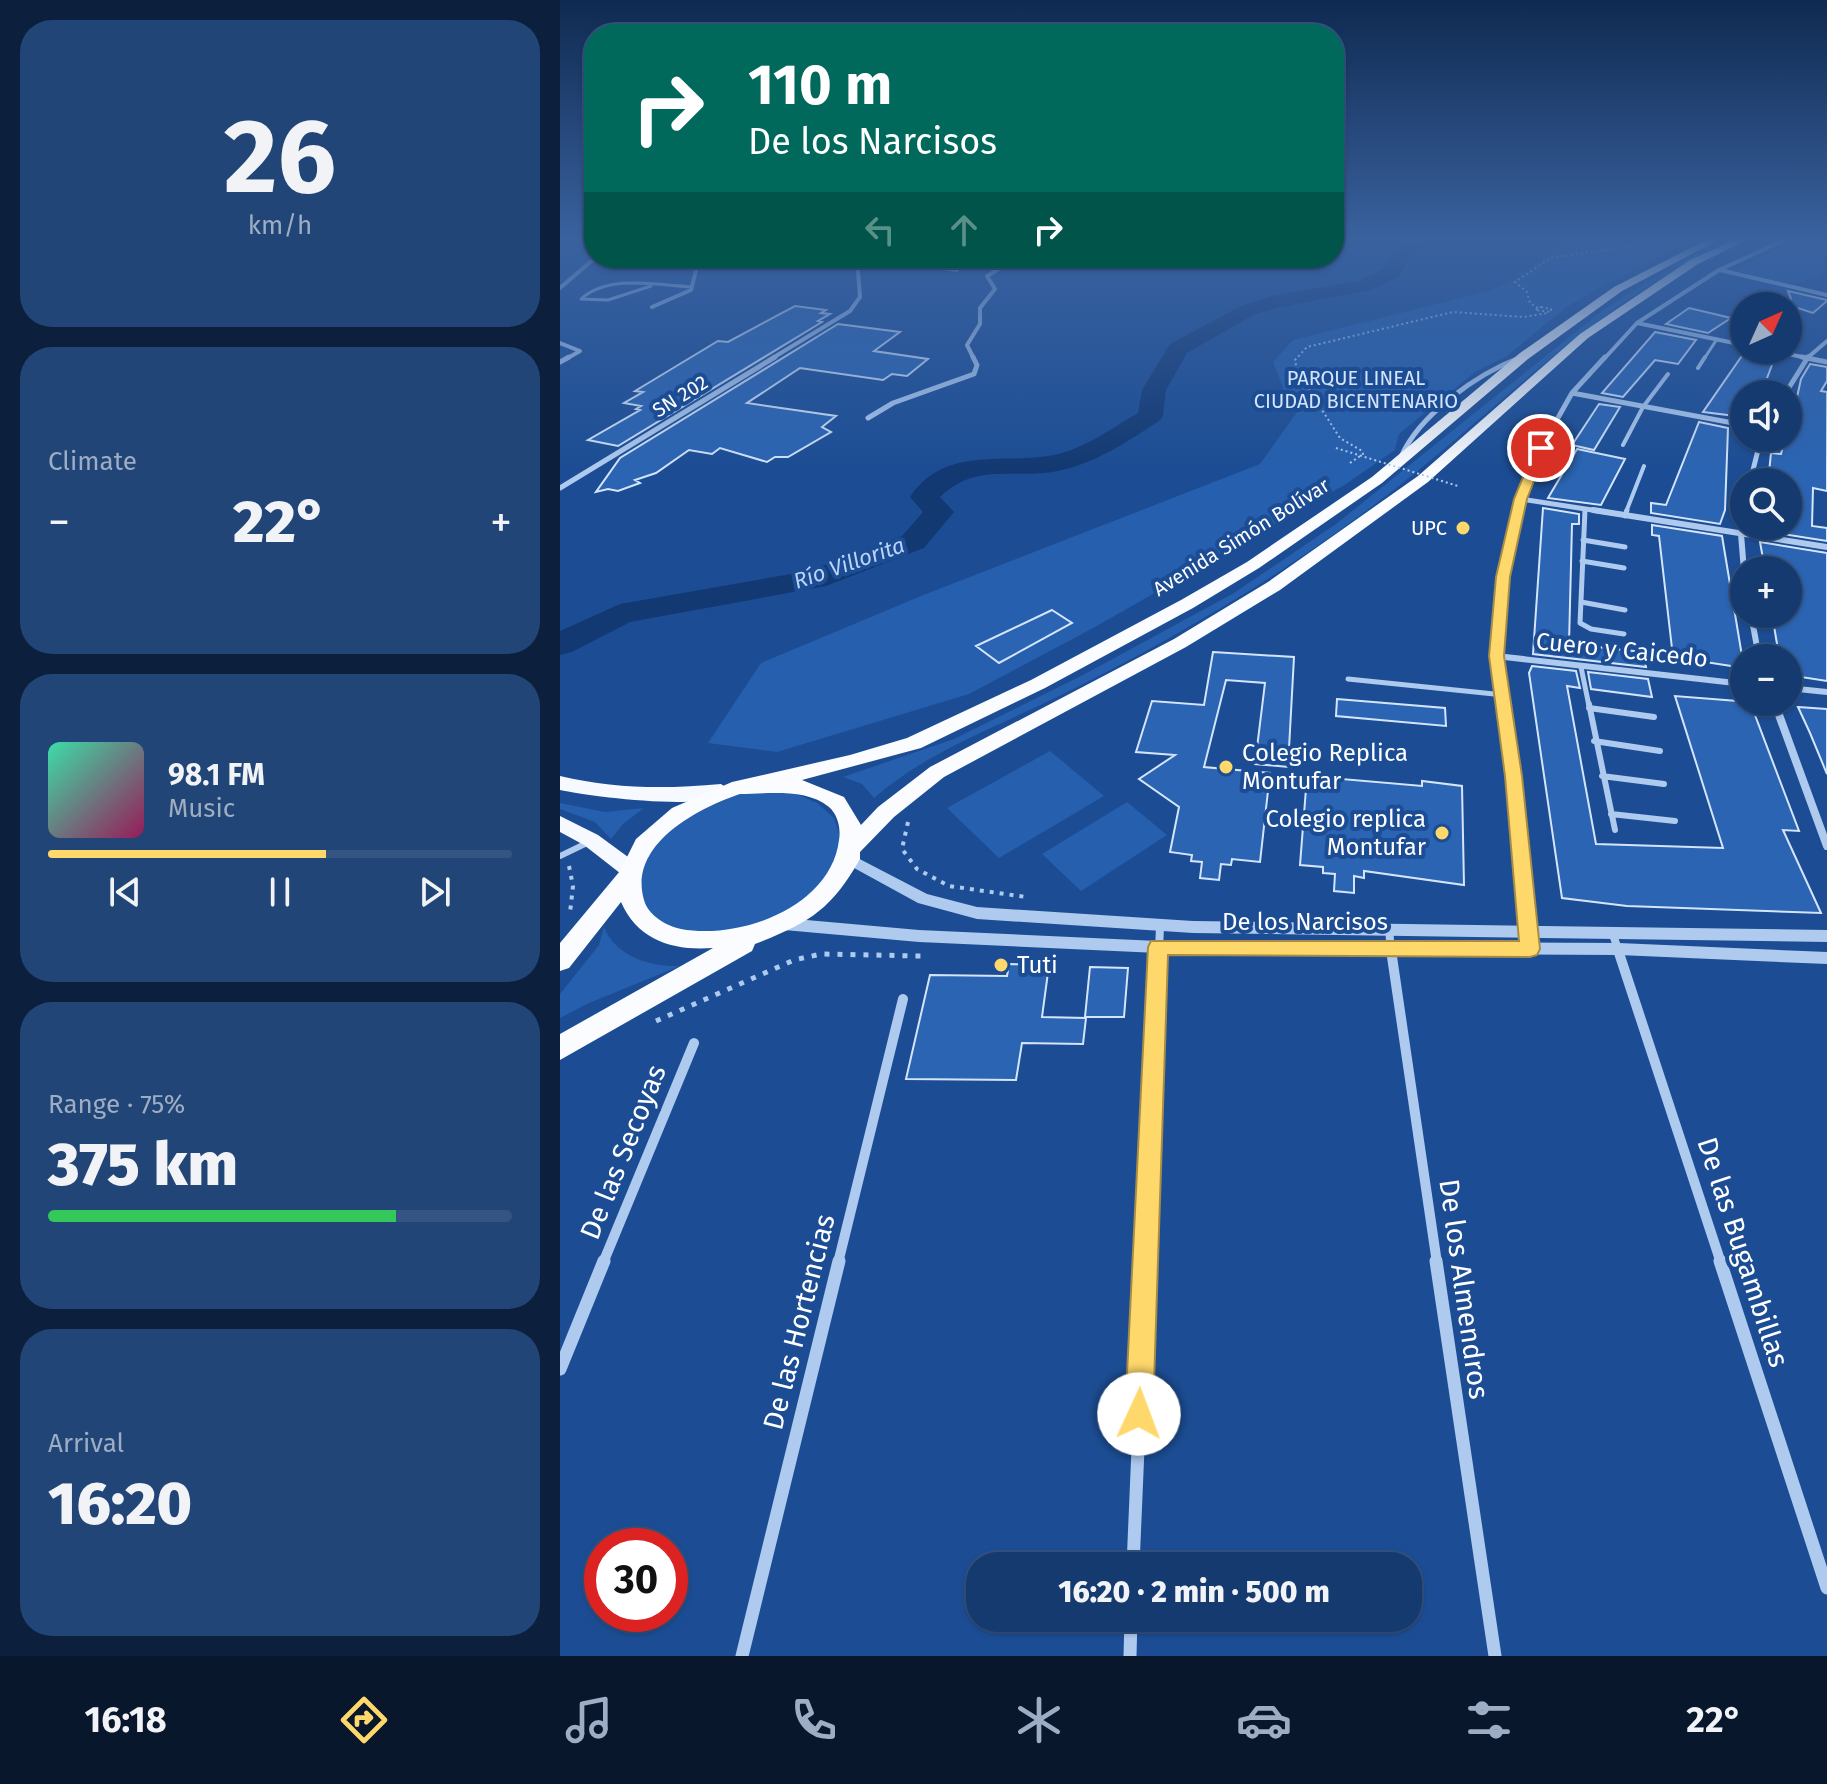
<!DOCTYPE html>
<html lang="en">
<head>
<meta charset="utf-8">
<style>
  :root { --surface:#153a6f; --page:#224577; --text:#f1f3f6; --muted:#9dadc3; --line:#345482; --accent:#ffd86c }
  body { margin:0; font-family:"Fira Sans",sans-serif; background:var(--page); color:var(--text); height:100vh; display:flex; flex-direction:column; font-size:30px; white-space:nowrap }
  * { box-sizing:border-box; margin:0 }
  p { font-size:26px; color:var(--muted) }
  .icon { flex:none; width:44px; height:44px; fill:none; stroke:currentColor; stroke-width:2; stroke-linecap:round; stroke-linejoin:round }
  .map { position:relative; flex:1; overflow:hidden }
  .drawer { display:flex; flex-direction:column; gap:20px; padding:20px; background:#0c203d; width:560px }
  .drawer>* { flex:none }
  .banner { position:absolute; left:24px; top:24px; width:760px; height:244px; border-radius:32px; box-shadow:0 2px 6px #0004,0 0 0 2px var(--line); background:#00695c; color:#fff; overflow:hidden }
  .needle { width:52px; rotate:45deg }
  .tools { position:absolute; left:1170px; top:292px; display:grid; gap:16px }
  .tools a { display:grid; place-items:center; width:72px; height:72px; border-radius:50%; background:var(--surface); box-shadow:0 2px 6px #0004,0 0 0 2px var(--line); font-size:40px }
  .speed { position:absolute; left:24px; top:1528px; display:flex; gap:16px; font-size:40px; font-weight:700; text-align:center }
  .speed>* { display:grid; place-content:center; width:104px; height:104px; border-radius:50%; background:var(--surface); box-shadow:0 2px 6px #0004,0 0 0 2px var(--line); line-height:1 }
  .speed .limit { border:12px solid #d22; background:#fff; color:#111 }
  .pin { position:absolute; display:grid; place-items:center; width:68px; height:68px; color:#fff; margin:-34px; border:4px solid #fff; border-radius:50%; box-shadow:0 2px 8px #0007 }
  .me { position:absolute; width:88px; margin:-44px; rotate:2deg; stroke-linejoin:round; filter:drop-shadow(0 0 6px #0008) }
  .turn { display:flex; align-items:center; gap:28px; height:168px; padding:0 32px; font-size:36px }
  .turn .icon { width:104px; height:104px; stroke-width:2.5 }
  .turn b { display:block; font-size:56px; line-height:68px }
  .lanes { display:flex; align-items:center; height:76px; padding:0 32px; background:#0003; justify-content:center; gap:40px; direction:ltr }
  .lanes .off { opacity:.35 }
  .big { font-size:60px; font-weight:800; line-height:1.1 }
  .drawer .widget { flex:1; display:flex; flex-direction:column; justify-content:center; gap:12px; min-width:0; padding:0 28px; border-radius:32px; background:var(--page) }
  .drawer .dial { align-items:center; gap:0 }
  .dial b { font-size:104px; line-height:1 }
  .song { display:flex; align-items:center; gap:24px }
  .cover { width:96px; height:96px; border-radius:12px; background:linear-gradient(135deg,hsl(160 70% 55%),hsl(330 70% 35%)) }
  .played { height:8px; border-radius:4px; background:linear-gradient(90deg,var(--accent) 60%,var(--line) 60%) }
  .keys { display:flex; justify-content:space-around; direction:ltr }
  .heat { display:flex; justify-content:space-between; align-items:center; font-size:44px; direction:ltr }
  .charge { height:12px; border-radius:6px; background:linear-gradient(90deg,#34c759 75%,var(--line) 0) }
  .trip { position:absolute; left:406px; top:1552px; width:456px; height:80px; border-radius:32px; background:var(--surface); box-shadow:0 2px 6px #0004,0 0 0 2px var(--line); font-weight:800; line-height:80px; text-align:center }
  .dock { display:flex; height:128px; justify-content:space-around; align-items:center; background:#08172c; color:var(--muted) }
  .dock .icon { width:56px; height:56px }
  .dock .current { color:var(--accent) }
  .dock b { font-size:36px; color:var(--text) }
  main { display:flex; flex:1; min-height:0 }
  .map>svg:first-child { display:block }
  .green { fill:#255fad }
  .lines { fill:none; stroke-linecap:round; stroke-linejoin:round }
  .river { fill:#133972; fill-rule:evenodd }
  .building { fill:#2b64b2; stroke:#d4e5fb; stroke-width:2 }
  .path-far2 { stroke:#aecaef; stroke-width:2; stroke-dasharray:2 3; stroke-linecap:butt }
  .path-far1 { stroke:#aecaef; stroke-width:4; stroke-dasharray:4 6; stroke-linecap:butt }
  .path { stroke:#aecaef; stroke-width:5; stroke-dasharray:5 8; stroke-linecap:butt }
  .service-far3 { stroke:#aecaef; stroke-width:3 }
  .service-far2 { stroke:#aecaef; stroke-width:4 }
  .service-far1 { stroke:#aecaef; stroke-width:5 }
  .service { stroke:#aecaef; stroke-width:6 }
  .minor-far5 { stroke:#aecaef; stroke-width:4 }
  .minor-far4 { stroke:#aecaef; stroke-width:5 }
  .minor-far3 { stroke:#aecaef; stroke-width:6 }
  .minor-far2 { stroke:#aecaef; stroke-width:8 }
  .minor-far1 { stroke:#aecaef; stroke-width:10 }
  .minor { stroke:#aecaef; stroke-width:13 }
  .tertiary { fill:#aecaef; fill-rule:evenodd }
  .primary { fill:#f6f9ff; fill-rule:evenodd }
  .trunk { fill:#fafcff; fill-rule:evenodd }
  .path-bridge { stroke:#aecaef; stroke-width:2; stroke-dasharray:2 3; stroke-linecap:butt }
  .route { fill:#ffd86c; stroke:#a68c46; stroke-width:2 }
  .poi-dot { fill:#ffd86c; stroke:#1c4d94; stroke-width:3 }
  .labels { text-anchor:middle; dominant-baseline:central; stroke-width:8; stroke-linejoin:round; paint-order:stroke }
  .far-park-label { font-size:20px; fill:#d4e5fb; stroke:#1c4d94 }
  .far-street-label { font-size:20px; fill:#fff; stroke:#1c4d94 }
  .far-poi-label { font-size:20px; fill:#fff; stroke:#1c4d94; text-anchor:end }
  .far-water-label { font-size:22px; font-style:italic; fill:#bad4f6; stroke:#1c4d94 }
  .street-label { font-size:24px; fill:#fff; stroke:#1c4d94 }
  .poi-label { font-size:24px; fill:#fff; stroke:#1c4d94; text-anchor:start }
  .near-street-label { font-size:28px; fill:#fff; stroke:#1c4d94 }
</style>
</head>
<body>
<main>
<section class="drawer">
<div class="widget dial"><b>26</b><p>km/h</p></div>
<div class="widget"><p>Climate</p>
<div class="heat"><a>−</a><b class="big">22°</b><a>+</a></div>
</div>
<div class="widget">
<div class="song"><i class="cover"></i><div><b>98.1 FM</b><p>Music</p></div></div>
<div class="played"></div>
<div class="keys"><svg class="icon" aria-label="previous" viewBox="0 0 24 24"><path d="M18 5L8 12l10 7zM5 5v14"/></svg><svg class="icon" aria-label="pause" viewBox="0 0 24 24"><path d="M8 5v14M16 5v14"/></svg><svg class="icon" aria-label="next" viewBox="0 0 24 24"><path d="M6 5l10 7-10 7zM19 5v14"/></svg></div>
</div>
<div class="widget"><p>Range · 75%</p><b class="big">375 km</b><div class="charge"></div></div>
<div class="widget"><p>Arrival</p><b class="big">16:20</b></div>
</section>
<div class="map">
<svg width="1267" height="1656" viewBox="0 0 1267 1656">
  <rect width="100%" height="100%" fill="#1c4d94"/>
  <path class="green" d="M1016,237H1136L1031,292L1004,309L947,356L915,372L839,434L835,450L786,484L535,627L409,694L217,752L148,743L201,663L361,596L700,464L737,412L728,400L713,362L733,340L929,291L949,282Z
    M1168,237H1177C1055,293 967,380 866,464C819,503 770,538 720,571C649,617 574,659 499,696C437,727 366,752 314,798L302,784L283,777L394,739L523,675L674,593L776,524L1043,310L1125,259Z
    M1241,237L1267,239V254L1263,262L1265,268C1245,295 1201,277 1174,270Z
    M490,751L544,796L439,858L387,808Z
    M206,790L234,793L257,803L274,818L281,839L277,862L262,887L203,926L132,935L103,926L84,910L79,865L115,821L174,794Z
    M567,802L607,835L521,891L482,854Z
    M0,803L45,812L84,808L63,824L51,839L35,822L0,809Z
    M44,927C56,957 91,967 120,966L29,1003L0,1018V994L39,945Z"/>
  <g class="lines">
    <path class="river" d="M857,237H880L851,254L839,277L810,290L716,308L695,314L627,353L606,390L603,416L599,421C567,442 536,463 498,471C453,480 418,461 380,497L394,512L364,548L266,586L70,622L12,652L0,655V631L60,604L248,571L342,536L363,512L350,497C385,445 442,465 494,455C524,449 552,428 578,413L582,390L610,344L681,306L712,296L798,281L824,269L836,247Z"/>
  </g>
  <path class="building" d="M1228,291L1267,300V301L1253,313L1228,305L1231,299Z
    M235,306L266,310L261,313L270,314L258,321L262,322L58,446L28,440L80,410L76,409L81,406L64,403L83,392L75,391L158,341L168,342Z
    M1129,308L1171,318L1148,333L1106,324Z
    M278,324L340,332L314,351L368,359L347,376L332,374L323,380L240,368L187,403L276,416L262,427L271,432L228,457H215L207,462L160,448L152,454L129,450L96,473L75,480L80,483L58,491L48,489L36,492L60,458Z
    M1095,332L1136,340L1118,364L1095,360L1063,397L1042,393Z
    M1186,350H1203L1205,354L1215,357L1201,394H1184V417L1143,412Z
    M1250,364L1267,367V381L1261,391L1267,392V491L1253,488L1252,526L1267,528V541L1198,530L1197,526H1228V482H1208L1211,453L1221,454L1225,438H1228L1241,379Z
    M1039,404L1060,407L1034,450L1012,445Z
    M1139,422L1168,428L1165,510L1160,524L1091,513V503L1106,505Z
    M1017,449L1065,459L1041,505L988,498Z
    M983,508L1019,514V524H1012L1009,644L1083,652L1086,667L973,654Z
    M1092,525L1162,536L1184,668L1113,657L1099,536L1092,535Z
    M1200,542L1267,553V681L1228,675V658L1219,656L1212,614H1228V570H1205Z
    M492,610L512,623L439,663L416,646Z
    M653,652L734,657L728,767L695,764L705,683L666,680L644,767L710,773L700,862L672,859L671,865L661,864L659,880L640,878L642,862L631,861L632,855L610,852L619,807L579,779L615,755L576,752L592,701L644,705Z
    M972,666L1016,671L1020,688L1007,686L1036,844L1163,848L1115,696L1190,702L1239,831L1223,830L1261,913L1067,906L1002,898L969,673Z
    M1028,672L1088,679L1092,697L1031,689Z
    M777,699L885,708L886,726L776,716Z
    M1238,707L1267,709V774L1250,733Z
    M747,776L862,786V781L902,786L904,885L804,871V878L794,876V893L774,891L775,874L763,873V867L740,865Z
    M449,964L489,965L482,1017L526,1018L523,1044L462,1043L456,1080L346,1079L370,975L447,976Z
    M530,967L568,968L564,1017H525Z"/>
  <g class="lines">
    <path class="path-far2" d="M981,307L991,309V312L975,310Z
      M978,308L970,303L967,292L955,282L991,258L1118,239
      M790,463L803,454L802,451L780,438L737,371L735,360L747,347L893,312L964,317L987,313"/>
    <path class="path-far1" d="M348,822L342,849L357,869L389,886L466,897
      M9,866L13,886L10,913"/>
    <path class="path" d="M96,1021L234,960L261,954L361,956"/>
    <path class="service-far3" d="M374,265L382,258
      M91,286L48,300L21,299C49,274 97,285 132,287
      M1217,306L1227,299
      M1173,342L1184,331
      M1144,359L1157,339"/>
    <path class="service-far2" d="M1138,368L1145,357
      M1063,445L1083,407L1108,374
      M1066,512L1084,466"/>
    <path class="service-far1" d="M1025,510L1020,623L1031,629L1064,634
      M1065,516L1067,510
      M1023,540L1065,547
      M1022,561L1064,568
      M1021,602L1065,610
      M1021,667L1029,706
      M788,679L944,695"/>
    <path class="service" d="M1029,704L1055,830
      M1029,708L1094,717
      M1034,741L1100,751
      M1042,776L1104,784
      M1051,814L1115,821
      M0,856L29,842"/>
    <path class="minor-far5" d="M299,268L357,264L397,270
      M1160,270L1267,295
      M0,288L35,258
      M92,307L131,290L139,258
      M1077,323L1184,345
      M0,343L20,351L6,359
      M1208,350L1252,359
      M211,359L290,311L300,297L297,258
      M414,359L407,345L420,324V308L435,289L427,276L458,258
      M1044,359L1077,323L1159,270L1231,237
      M1246,359L1267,341"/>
    <path class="minor-far4" d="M1242,357L1267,362
      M0,362L9,357
      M1012,393L1184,425
      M1225,394L1248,357
      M800,403L895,397
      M308,418L333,403L414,374L417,365L413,357
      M841,457C859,415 917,374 959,358
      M1190,482L1201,438
      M0,488L215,357
      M961,499L1045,512
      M958,512L981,448L1012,393L1045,357"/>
    <path class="minor-far3" d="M1033,510L1267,547
      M1184,516L1181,534L1184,571
      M1191,614L1199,658
      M936,656L1184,684
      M1228,688L1267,692
      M1214,702L1216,706
      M944,706L936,656L943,577L958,510"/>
    <path class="minor-far2" d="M943,704L954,776L970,949
      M1215,704L1267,846
      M829,928L831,952
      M1052,932L1059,952
      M599,952L600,926"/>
    <path class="minor-far1" d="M831,950L877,1263
      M1058,950L1161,1263
      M43,1263L134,1043
      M278,1263L343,999
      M586,1263L599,950"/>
    <path class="minor" d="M876,1261L935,1656
      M1160,1261L1267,1588
      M0,1369L44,1261
      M573,1566L586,1261
      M182,1656L279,1261
      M570,1656L571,1618"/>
    <path class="tertiary" d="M290,854L367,894L417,907L633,921L1267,930V942L633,933L417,919L358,903L285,863L283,859L285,855Z
      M224,918L359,930L598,941L1059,943L1267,952V964L1059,955L598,953L359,942L224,930L219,928L216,924L219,920Z"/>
    <path class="primary" d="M0,776C54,789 106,789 161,784L171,791C155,813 27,796 0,790Z
      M0,816L38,835L79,865L82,871L79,877H65L24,845L0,832Z"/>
    <path class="trunk" d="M1152,237H1164L1062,291L968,359L822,483L699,568L633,608L485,688L361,748L242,780L284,797L301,825L318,807L370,767L614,639L708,582L858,476L1020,334L1130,260L1181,237H1193L1138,264L1028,338L868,482L720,590L626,647L384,777L334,817L300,852V859C271,910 249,923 195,944L192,951L0,1060V1034L153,948C114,951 78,941 61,902L9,968L0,971V943L60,871L76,839L112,808L172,782L290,755L347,738L471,680L621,600L687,562L812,477L960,353L1054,287ZM180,794C207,794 246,788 269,807C278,815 281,829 279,840C271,907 180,940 121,929C106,926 88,915 84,900C68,845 136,809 180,794Z"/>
    <path class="path-bridge" d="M776,448L898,486"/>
  </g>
  <linearGradient id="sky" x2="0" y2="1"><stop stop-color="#0f2a51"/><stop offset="0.51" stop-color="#3a629f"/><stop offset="1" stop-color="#3a629f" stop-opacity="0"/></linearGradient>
  <rect width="1267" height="469" fill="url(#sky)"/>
  <path class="route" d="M981,445L987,448L967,499L950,577L944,656L962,776L980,949L977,955L970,957L608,955L593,1414L589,1424L579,1428L569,1424L565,1414L588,947L591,941H959L945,776L929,656L936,577L954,499L975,448Z"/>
  <g class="poi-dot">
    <circle cx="903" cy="528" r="8"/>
    <circle cx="666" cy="767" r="8"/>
    <circle cx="882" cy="833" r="8"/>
    <circle cx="441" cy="965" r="8"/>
  </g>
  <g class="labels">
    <g class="far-park-label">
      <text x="796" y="378">PARQUE LINEAL<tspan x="796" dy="23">CIUDAD BICENTENARIO</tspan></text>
    </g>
    <g class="far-street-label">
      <text transform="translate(120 396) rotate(-32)">SN 202</text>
      <text transform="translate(681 537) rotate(-32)">Avenida Simón Bolívar</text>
    </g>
    <g class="far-poi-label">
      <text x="887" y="528">UPC</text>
    </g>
    <g class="far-water-label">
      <text transform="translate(289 563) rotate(-19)">Río Villorita</text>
    </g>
    <g class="street-label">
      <text transform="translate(1062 650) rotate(6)">Cuero y Caicedo</text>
      <text x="745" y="922">De los Narcisos</text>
    </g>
    <g class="poi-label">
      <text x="682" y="753">Colegio Replica<tspan x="682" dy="28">Montufar</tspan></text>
      <text x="866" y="819" text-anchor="end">Colegio replica<tspan x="866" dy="28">Montufar</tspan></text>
      <text x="457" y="965">Tuti</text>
    </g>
    <g class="near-street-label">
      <text transform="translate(63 1152) rotate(-68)">De las Secoyas</text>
      <text transform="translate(1183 1252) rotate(72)">De las Bugambillas</text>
      <text transform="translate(904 1289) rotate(82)">De los Almendros</text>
      <text transform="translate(239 1322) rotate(-76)">De las Hortencias</text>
    </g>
  </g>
</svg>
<div class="tools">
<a><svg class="needle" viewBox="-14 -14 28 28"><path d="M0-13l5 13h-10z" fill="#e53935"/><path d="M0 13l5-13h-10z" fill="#9dadc3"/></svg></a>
<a><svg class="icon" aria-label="sound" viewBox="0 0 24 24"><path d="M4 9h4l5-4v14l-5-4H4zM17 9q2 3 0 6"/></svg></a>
<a><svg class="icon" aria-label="search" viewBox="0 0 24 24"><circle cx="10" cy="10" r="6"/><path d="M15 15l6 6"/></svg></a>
<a>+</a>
<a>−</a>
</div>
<div class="speed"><div class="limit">30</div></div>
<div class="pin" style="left:981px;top:448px;background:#d93025"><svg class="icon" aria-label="arrive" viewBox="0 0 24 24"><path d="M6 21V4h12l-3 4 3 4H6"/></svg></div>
<svg class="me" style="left:579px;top:1414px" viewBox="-20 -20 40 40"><circle r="19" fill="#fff"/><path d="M0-13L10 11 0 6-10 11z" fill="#ffd86c"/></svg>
<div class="trip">16:20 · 2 min · 500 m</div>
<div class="banner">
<div class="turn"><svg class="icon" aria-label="right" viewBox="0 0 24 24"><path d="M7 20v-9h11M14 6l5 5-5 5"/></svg><div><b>110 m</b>De los Narcisos</div></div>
<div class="lanes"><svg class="icon off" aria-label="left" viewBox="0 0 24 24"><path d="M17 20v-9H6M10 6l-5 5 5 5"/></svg><svg class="icon off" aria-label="ahead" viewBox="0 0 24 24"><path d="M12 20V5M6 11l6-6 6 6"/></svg><svg class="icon" aria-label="right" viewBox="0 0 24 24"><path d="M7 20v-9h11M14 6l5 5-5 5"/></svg></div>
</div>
</div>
</main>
<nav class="dock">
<b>16:18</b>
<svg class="icon current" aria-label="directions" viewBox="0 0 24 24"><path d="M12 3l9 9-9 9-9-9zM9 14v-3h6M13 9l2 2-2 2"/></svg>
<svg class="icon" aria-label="music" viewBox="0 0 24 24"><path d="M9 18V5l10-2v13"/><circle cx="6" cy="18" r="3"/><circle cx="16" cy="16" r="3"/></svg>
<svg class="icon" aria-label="phone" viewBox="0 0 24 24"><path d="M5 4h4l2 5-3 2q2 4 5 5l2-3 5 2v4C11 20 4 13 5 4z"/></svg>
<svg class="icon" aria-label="climate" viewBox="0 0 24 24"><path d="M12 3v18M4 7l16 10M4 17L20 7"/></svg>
<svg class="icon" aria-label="car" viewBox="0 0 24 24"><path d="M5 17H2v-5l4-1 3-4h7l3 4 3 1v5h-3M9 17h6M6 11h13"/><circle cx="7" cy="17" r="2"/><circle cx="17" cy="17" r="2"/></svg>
<svg class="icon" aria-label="filters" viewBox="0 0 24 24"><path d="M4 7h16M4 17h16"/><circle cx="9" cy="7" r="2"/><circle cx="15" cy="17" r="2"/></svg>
<b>22°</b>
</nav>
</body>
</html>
